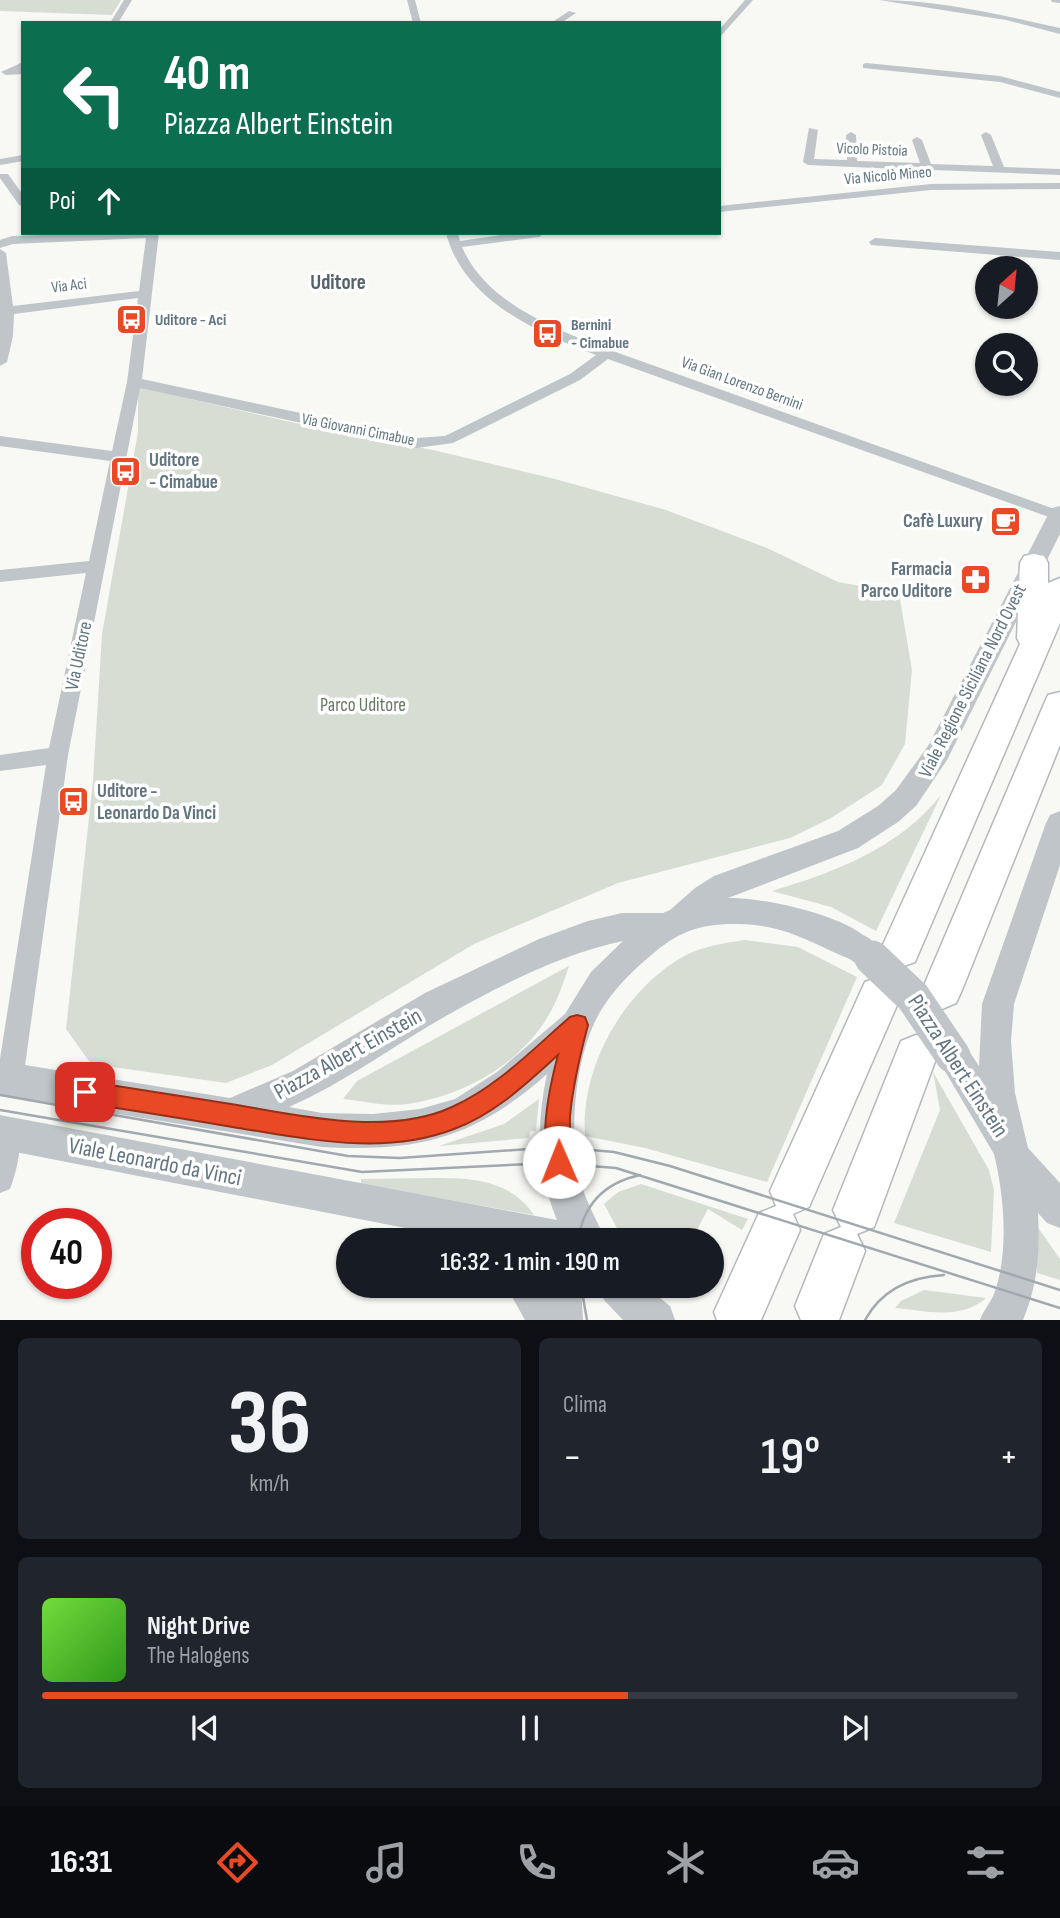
<!DOCTYPE html>
<html lang="it">
<head>
<meta charset="utf-8">
<style>
  :root { --surface:#171b24; --page:#20242c; --text:#f1f3f6; --muted:#9ea1a6; --line:#363941; --accent:#e94924 }
  body { margin:0; font-family:"Sofia Sans Condensed",sans-serif; background:var(--page); color:var(--text); height:100vh; display:flex; flex-direction:column; font-size:26px; white-space:nowrap }
  * { box-sizing:border-box; margin:0 }
  p { font-size:23px; color:var(--muted) }
  .icon { flex:none; width:38px; height:38px; fill:none; stroke:currentColor; stroke-width:2; stroke-linecap:round; stroke-linejoin:round }
  .map { position:relative; height:1320px; overflow:hidden }
  .sheet { display:flex; flex-direction:column; gap:18px; padding:18px; background:#0d0f14; flex:1 }
  .sheet>* { flex:none }
  .hud { position:absolute; left:21px; top:21px; width:700px; height:214px; border-radius:0px; box-shadow:0 2px 5px #0004; background:#0b6e4f; color:#fff; overflow:hidden }
  .needle { width:46px; rotate:27deg }
  .tools { position:absolute; left:975px; top:256px; display:grid; gap:14px }
  .tools a { display:grid; place-items:center; width:63px; height:63px; border-radius:50%; background:var(--surface); box-shadow:0 2px 5px #0004; font-size:35px }
  .speed { position:absolute; left:21px; top:1208px; display:flex; gap:14px; font-size:35px; font-weight:700; text-align:center }
  .speed>* { display:grid; place-content:center; width:91px; height:91px; border-radius:50%; background:var(--surface); box-shadow:0 2px 5px #0004; line-height:1 }
  .speed .limit { border:10px solid #d22; background:#fff; color:#111 }
  .pin { position:absolute; display:grid; place-items:center; width:60px; height:60px; color:#fff; margin:-30px; border-radius:14px; box-shadow:0 4px 10px #0006 }
  .me { position:absolute; width:77px; margin:-38px; rotate:359deg; stroke-linejoin:round; filter:drop-shadow(0 0 5px #0008) }
  .turn { display:flex; align-items:center; gap:24px; height:147px; padding:0 28px; font-size:32px }
  .turn .icon { width:91px; height:91px; stroke-width:2.5 }
  .turn b { display:block; font-size:49px; line-height:60px }
  .then { display:flex; align-items:center; height:66px; padding:0 28px; background:#0003; gap:14px; font-size:26px }
  .big { font-size:52px; font-weight:600; line-height:1.1 }
  .sheet .card { flex:1; display:flex; flex-direction:column; justify-content:center; gap:10px; min-width:0; padding:0 24px; border-radius:10px; background:var(--page) }
  .sheet .dial { align-items:center; gap:0 }
  .dial b { font-size:91px; line-height:1 }
  .song { display:flex; align-items:center; gap:21px }
  .cover { width:84px; height:84px; border-radius:10px; background:linear-gradient(135deg,hsl(100 70% 55%),hsl(110 70% 35%)) }
  .played { height:7px; border-radius:4px; background:linear-gradient(90deg,var(--accent) 60%,var(--line) 60%) }
  .keys { display:flex; justify-content:space-around; direction:ltr }
  .heat { display:flex; justify-content:space-between; align-items:center; font-size:38px; direction:ltr }
  .sheet .tiles { flex:1; display:grid; gap:18px; grid-template-columns:1fr 1fr }
  .card:last-child { grid-column:span 2 }
  .trip { position:absolute; left:336px; top:1228px; width:388px; height:70px; border-radius:35px; background:var(--surface); box-shadow:0 2px 5px #0004; font-weight:600; line-height:70px; text-align:center }
  .tabs { display:flex; height:112px; justify-content:space-around; align-items:center; background:#090b0e; color:var(--muted) }
  .tabs .icon { width:49px; height:49px }
  .tabs .selected { color:var(--accent) }
  .tabs b { font-size:32px; color:var(--text) }
  .map>svg:first-child { display:block }
  .green { fill:#d8ddd4 }
  .lines { fill:none; stroke-linecap:round; stroke-linejoin:round }
  .primary-casing { stroke:#b4b9bd; stroke-width:3 }
  .minor { fill:#c0c5c9; fill-rule:evenodd }
  .tertiary { fill:#c0c5c9; fill-rule:evenodd }
  .primary { fill:#fff; fill-rule:evenodd }
  .tram { stroke:#a1a9af; stroke-width:2.5 }
  .tertiary-bridge-far1 { stroke:#c0c5c9; stroke-width:28 }
  .tertiary-bridge { stroke:#c0c5c9; stroke-width:35 }
  .route { fill:#e94924; stroke:#972f17; stroke-width:2 }
  .labels { text-anchor:middle; dominant-baseline:central; stroke-width:7; stroke-linejoin:round; paint-order:stroke }
  .far-street-label { font-size:16px; fill:#627581; stroke:#fff }
  .far-poi-label { font-size:16px; font-weight:bold; fill:#627581; stroke:#fff; text-anchor:start }
  .poi-label { font-size:19px; font-weight:bold; fill:#627581; stroke:#fff; text-anchor:start }
  .street-label { font-size:19px; fill:#627581; stroke:#fff }
  .park-label { font-size:19px; fill:#667961; stroke:#fff }
  .far-district-label { font-size:21px; font-weight:bold; fill:#54626c; stroke:#fff }
  .near-street-label { font-size:23px; fill:#627581; stroke:#fff }
</style>
</head>
<body>
<div class="map">
<svg width="1060" height="1320" viewBox="0 0 1060 1320">
  <rect width="100%" height="100%" fill="#f8f8f5"/>
  <path class="green" d="M0,0H121L112,15L0,11Z
    M138,387L343,434L433,450L555,479L666,510L767,548L838,582L899,593L912,670L905,744L882,785L831,818L790,838L618,883L474,944L272,1065L226,1083L91,1064L66,1029L93,781L102,634L138,432Z
    M941,795L876,931L831,907L772,891C835,872 899,848 941,795Z
    M744,940L798,947L857,977L767,1182L645,1148L585,1136C580,1066 625,988 686,955C704,946 725,943 744,940Z
    M569,966C565,978 561,990 556,1001C530,1059 468,1095 407,1104C387,1107 363,1101 343,1099L357,1081Z
    M933,1072L989,1170L994,1190L991,1252L894,1223L940,1110Z
    M539,1099L536,1131H530L529,1138L439,1146L504,1124Z
    M432,1178C472,1178 509,1179 534,1215L361,1184V1179Z
    M641,1184L748,1219L742,1230L708,1209L691,1241H624L604,1204L618,1192Z
    M1037,1226L1060,1259V1280L1037,1273Z
    M924,1290L986,1298C961,1320 928,1311 895,1308L901,1301Z"/>
  <g class="lines">
    <defs>
      <path id="primary" d="M1034,554L1044,556L1048,563V583L1060,578V623L915,962L901,967L887,962L881,949L1020,644L1017,638L1020,563L1024,556Z
        M1060,692V745L962,990L956,1003L942,1009L928,1003L922,990L1044,704L1048,695Z
        M880,977L895,982L901,996L809,1207L793,1214L800,1230L761,1320H717L714,1312L759,1213L776,1206L770,1191L865,982Z
        M916,1035L931,1041L937,1056L874,1227L857,1234L865,1251L839,1320H801L795,1306L824,1234L841,1227L833,1210L895,1056L901,1041Z"/>
    </defs>
    <use href="#primary" class="primary-casing"/>
    <path class="minor" d="M124,0H132L118,23H110Z
      M407,0H415L421,23H413Z
      M745,0H753L719,38V30Z
      M879,0C939,0 1002,15 1060,28V34L1006,20Z
      M569,11L576,13L561,23H551Z
      M23,62V74L6,75L1,72Z
      M866,63L1000,76L1060,92V98L1000,82L863,68V64Z
      M809,128L818,130L814,159L847,160L846,135L851,132L856,135L857,161L920,163L912,140L917,137L922,140L931,164L993,166L981,135L986,132L991,135L1004,167L1060,169V175L933,170L935,176L930,179L926,178L922,170L808,165L803,162Z
      M23,155V161L0,165V159Z
      M0,174H8L23,195V206L19,205L0,178Z
      M1060,183V189L931,190L719,212V206L931,184Z
      M98,233H159L142,379L417,438L445,436L570,374L596,355C536,332 463,300 446,233H458L460,241L515,233H545L539,237L462,247C485,300 546,325 596,345L1060,511V521L608,359L580,380L453,443L417,448L140,388L68,755L23,1080L19,1089L10,1093L0,1088V1059L46,765L0,771V755L49,748L86,573L0,582V570L89,561L110,461L0,446V436L112,451L127,382L138,298L14,314L13,336L7,362L0,366V249L6,253L13,306L139,291L146,238L13,244L0,248V240L12,236Z
      M875,238L1060,252V260L871,245L869,242Z
      M7,1119L17,1123C24,1141 17,1171 10,1189L0,1193V1122Z"/>
    <path class="tertiary" d="M1051,0H1060V3L1052,2Z
      M1060,506V534L947,760L916,806L898,822L858,848L728,898C762,897 861,917 875,949L871,959L860,963C817,947 790,925 740,924C701,923 678,931 649,957C630,973 613,990 600,1012C576,1053 569,1126 578,1172C583,1197 596,1218 606,1241H472L0,1149V1115L557,1220C537,1172 536,1124 547,1074C474,1139 418,1152 322,1147L0,1095V1061L230,1098L293,1071L425,993L539,939L588,921L622,913H663L670,910L695,888L714,876L838,831L878,806L896,790L928,746L1049,513L1052,508ZM623,941L591,972L565,1014L497,1072L455,1099L420,1109L373,1114L322,1113L289,1107C344,1083 393,1046 446,1016C498,986 564,953 623,941Z
      M1060,811V865L1014,1004L1011,1041L1015,1093L1028,1148L1060,1183V1228L1047,1223L1038,1213C1040,1251 1038,1284 1023,1320H980C984,1309 992,1301 995,1291C1009,1250 1004,1195 994,1154L936,1056L941,1045L953,1040L965,1045L979,1066L982,1004L1046,823L1050,815Z
      M506,1286H581L583,1320H525Z
      M599,1286H645L670,1306L675,1320H623L604,1300Z"/>
    <use href="#primary" class="primary"/>
    <path class="tram" d="M0,1095L348,1156L400,1158L558,1147L614,1152L670,1166L1060,1290
      M0,1110L362,1172L552,1163L616,1168L1060,1308
      M578,1241C583,1205 604,1183 640,1175
      M581,1286L587,1320
      M865,1320C882,1289 910,1277 944,1275"/>
    <path class="tertiary-bridge-far1" d="M860,949L874,960"/>
    <path class="tertiary-bridge" d="M872,958L913,997L953,1056"/>
  </g>
  <path class="route" d="M577,1015L585,1017L588,1025C580,1055 573,1084 570,1116C569,1133 574,1154 567,1170L559,1173L551,1170C538,1140 550,1085 558,1055C527,1083 495,1114 454,1129C384,1156 309,1139 238,1128C187,1119 136,1111 85,1103L77,1100L73,1092L77,1084L85,1081C134,1089 182,1096 231,1104C298,1115 387,1137 452,1107C497,1087 533,1049 570,1017Z"/>
  <defs>
    <symbol id="bus-square" viewBox="-11 -11 22 22"><rect x="-9" y="-9" width="18" height="18" rx="4" fill="#e94924" stroke="#fff"/><path d="M-5-6H5V4H4V6H2V4H-2V6H-4V4H-5ZM-3.5-4V0h7V-4ZM-3.5 1.2v1.5H-2V1.2ZM2 1.2v1.5H3.5V1.2Z" fill="#fff"/></symbol>
    <symbol id="cafe-square" viewBox="-11 -11 22 22"><rect x="-9" y="-9" width="18" height="18" rx="4" fill="#e94924" stroke="#fff"/><path d="M-5.5-4.5H6V0H3Q3 3.5 0 3.5H-2.5Q-5.5 3.5-5.5 0ZM3-3.2v2h1.7v-2ZM-6 4.5H4V6H-6Z" fill="#fff"/></symbol>
    <symbol id="pharmacy-square" viewBox="-11 -11 22 22"><rect x="-9" y="-9" width="18" height="18" rx="4" fill="#e94924" stroke="#fff"/><path d="M-2-6h4v4h4v4h-4v4h-4v-4h-4v-4h4Z" fill="#fff"/></symbol>
  </defs>
  <g fill-rule="evenodd">
    <use href="#bus-square" x="114" y="302" width="35" height="35"/>
    <use href="#bus-square" x="530" y="316" width="35" height="35"/>
    <use href="#bus-square" x="108" y="454" width="35" height="35"/>
    <use href="#cafe-square" x="988" y="504" width="35" height="35"/>
    <use href="#pharmacy-square" x="958" y="562" width="35" height="35"/>
    <use href="#bus-square" x="56" y="784" width="35" height="35"/>
  </g>
  <g class="labels">
    <g class="far-street-label">
      <text transform="translate(872 150) rotate(2)">Vicolo Pistoia</text>
      <text transform="translate(888 176) rotate(-5)">Via Nicolò Mineo</text>
      <text transform="translate(69 286) rotate(-7)">Via Aci</text>
      <text transform="translate(742 384) rotate(20)">Via Gian Lorenzo Bernini</text>
      <text transform="translate(358 430) rotate(11)">Via Giovanni Cimabue</text>
    </g>
    <g class="far-poi-label">
      <text x="155" y="320">Uditore - Aci</text>
      <text x="571" y="325">Bernini<tspan x="571" dy="18">- Cimabue</tspan></text>
    </g>
    <g class="poi-label">
      <text x="149" y="460">Uditore<tspan x="149" dy="22">- Cimabue</tspan></text>
      <text x="983" y="521" text-anchor="end">Cafè Luxury</text>
      <text x="952" y="569" text-anchor="end">Farmacia<tspan x="952" dy="22">Parco Uditore</tspan></text>
      <text x="97" y="791">Uditore -<tspan x="97" dy="22">Leonardo Da Vinci</tspan></text>
    </g>
    <g class="street-label">
      <text transform="translate(79 656) rotate(-78)">Via Uditore</text>
      <text transform="translate(973 681) rotate(-63)">Viale Regione Siciliana Nord Ovest</text>
    </g>
    <g class="park-label">
      <text x="363" y="705">Parco Uditore</text>
    </g>
    <g class="far-district-label">
      <text x="338" y="282">Uditore</text>
    </g>
    <g class="near-street-label">
      <text transform="translate(348 1054) rotate(-29)">Piazza Albert Einstein</text>
      <text transform="translate(958 1066) rotate(57)">Piazza Albert Einstein</text>
      <text transform="translate(155 1162) rotate(11)">Viale Leonardo da Vinci</text>
    </g>
  </g>
</svg>
<div class="tools">
<a><svg class="needle" viewBox="-14 -14 28 28"><path d="M0-13l5 13h-10z" fill="#e53935"/><path d="M0 13l5-13h-10z" fill="#9ea1a6"/></svg></a>
<a><svg class="icon" aria-label="search" viewBox="0 0 24 24"><circle cx="10" cy="10" r="6"/><path d="M15 15l6 6"/></svg></a>
</div>
<div class="speed"><div class="limit">40</div></div>
<div class="pin" style="left:85px;top:1092px;background:#d93025"><svg class="icon" aria-label="arrive" viewBox="0 0 24 24"><path d="M6 21V4h12l-3 4 3 4H6"/></svg></div>
<svg class="me" style="left:559px;top:1162px" viewBox="-20 -20 40 40"><circle r="19" fill="#fff"/><path d="M0-13L10 11 0 6-10 11z" fill="#e94924"/></svg>
<div class="trip">16:32 · 1 min · 190 m</div>
<div class="hud">
<div class="turn"><svg class="icon" aria-label="left" viewBox="0 0 24 24"><path d="M17 20v-9H6M10 6l-5 5 5 5"/></svg><div><b>40 m</b>Piazza Albert Einstein</div></div>
<div class="then">Poi<svg class="icon" aria-label="ahead" viewBox="0 0 24 24"><path d="M12 20V5M6 11l6-6 6 6"/></svg></div>
</div>
</div>
<section class="sheet">
<div class="tiles">
<div class="card dial"><b>36</b><p>km/h</p></div>
<div class="card"><p>Clima</p>
<div class="heat"><a>−</a><b class="big">19°</b><a>+</a></div>
</div>
<div class="card">
<div class="song"><i class="cover"></i><div><b>Night Drive</b><p>The Halogens</p></div></div>
<div class="played"></div>
<div class="keys"><svg class="icon" aria-label="previous" viewBox="0 0 24 24"><path d="M18 5L8 12l10 7zM5 5v14"/></svg><svg class="icon" aria-label="pause" viewBox="0 0 24 24"><path d="M8 5v14M16 5v14"/></svg><svg class="icon" aria-label="next" viewBox="0 0 24 24"><path d="M6 5l10 7-10 7zM19 5v14"/></svg></div>
</div>
</div>
</section>
<nav class="tabs">
<b>16:31</b>
<svg class="icon selected" aria-label="directions" viewBox="0 0 24 24"><path d="M12 3l9 9-9 9-9-9zM9 14v-3h6M13 9l2 2-2 2"/></svg>
<svg class="icon" aria-label="music" viewBox="0 0 24 24"><path d="M9 18V5l10-2v13"/><circle cx="6" cy="18" r="3"/><circle cx="16" cy="16" r="3"/></svg>
<svg class="icon" aria-label="phone" viewBox="0 0 24 24"><path d="M5 4h4l2 5-3 2q2 4 5 5l2-3 5 2v4C11 20 4 13 5 4z"/></svg>
<svg class="icon" aria-label="climate" viewBox="0 0 24 24"><path d="M12 3v18M4 7l16 10M4 17L20 7"/></svg>
<svg class="icon" aria-label="car" viewBox="0 0 24 24"><path d="M5 17H2v-5l4-1 3-4h7l3 4 3 1v5h-3M9 17h6M6 11h13"/><circle cx="7" cy="17" r="2"/><circle cx="17" cy="17" r="2"/></svg>
<svg class="icon" aria-label="filters" viewBox="0 0 24 24"><path d="M4 7h16M4 17h16"/><circle cx="9" cy="7" r="2"/><circle cx="15" cy="17" r="2"/></svg>
</nav>
</body>
</html>
